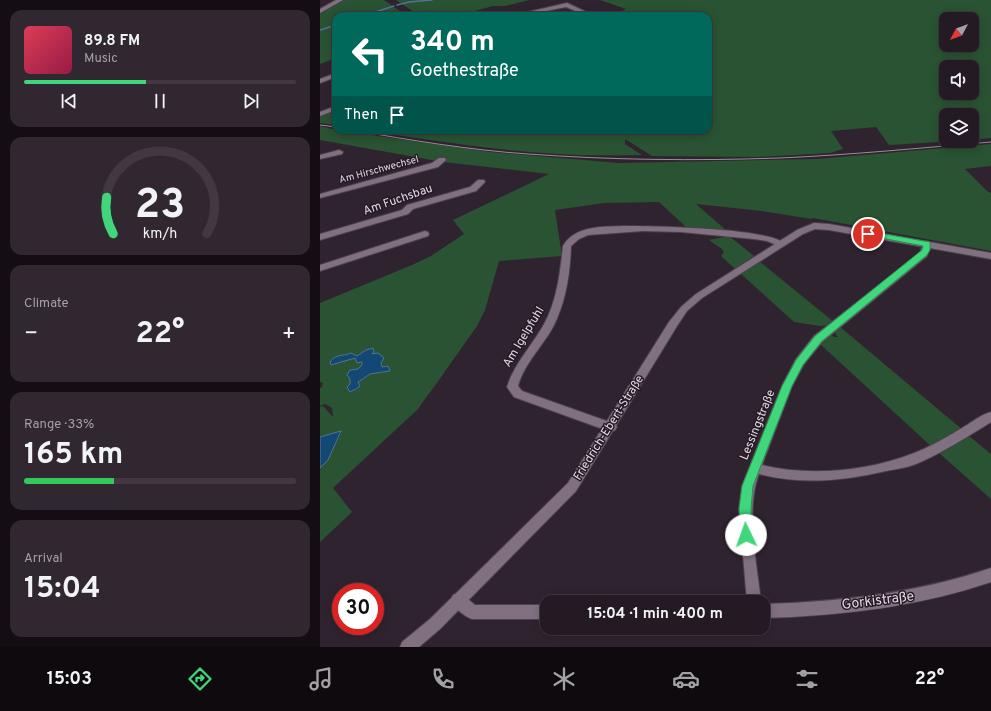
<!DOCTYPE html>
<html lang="en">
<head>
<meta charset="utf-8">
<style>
  :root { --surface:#241a24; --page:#302731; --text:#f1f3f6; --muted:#a3a1a6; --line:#413841; --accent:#40d77c }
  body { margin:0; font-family:Overpass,sans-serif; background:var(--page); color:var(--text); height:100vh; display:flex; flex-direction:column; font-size:15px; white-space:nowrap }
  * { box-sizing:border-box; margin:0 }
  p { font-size:13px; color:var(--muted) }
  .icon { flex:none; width:22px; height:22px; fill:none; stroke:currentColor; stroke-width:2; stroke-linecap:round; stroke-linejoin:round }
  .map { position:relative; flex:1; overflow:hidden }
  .drawer { display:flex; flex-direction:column; gap:10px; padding:10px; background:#140e14; width:320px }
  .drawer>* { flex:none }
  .guide { position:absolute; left:12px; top:12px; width:380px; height:122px; border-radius:12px; box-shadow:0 2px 10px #0003,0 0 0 1px var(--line); background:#00695c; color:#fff; overflow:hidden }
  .needle { width:26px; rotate:229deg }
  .buttons { position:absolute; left:619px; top:12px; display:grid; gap:8px }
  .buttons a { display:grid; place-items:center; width:40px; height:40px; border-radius:8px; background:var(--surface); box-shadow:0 2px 10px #0003,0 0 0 1px var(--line); font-size:20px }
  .speed { position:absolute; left:12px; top:583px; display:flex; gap:8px; font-size:20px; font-weight:700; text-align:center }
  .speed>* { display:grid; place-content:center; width:52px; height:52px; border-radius:50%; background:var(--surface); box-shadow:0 2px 10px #0003,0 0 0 1px var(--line); line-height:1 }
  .speed .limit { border:6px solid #d22; background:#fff; color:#111 }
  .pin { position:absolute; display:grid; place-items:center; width:34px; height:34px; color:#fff; margin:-17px; border:2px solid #fff; border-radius:50%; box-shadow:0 1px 4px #0007 }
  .me { position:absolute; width:44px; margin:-22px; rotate:357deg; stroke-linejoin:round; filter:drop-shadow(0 0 3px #0008) }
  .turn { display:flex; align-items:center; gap:14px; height:84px; padding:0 12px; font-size:18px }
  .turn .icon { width:52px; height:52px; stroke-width:2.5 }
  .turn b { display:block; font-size:28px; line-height:34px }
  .then { display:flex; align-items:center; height:38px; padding:0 12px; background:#0003; gap:8px; font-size:15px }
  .big { font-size:30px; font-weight:700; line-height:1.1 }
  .drawer .widget { flex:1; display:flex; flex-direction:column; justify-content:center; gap:6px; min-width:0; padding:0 14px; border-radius:12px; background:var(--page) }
  .drawer .dial { align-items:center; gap:0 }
  .dial svg { height:104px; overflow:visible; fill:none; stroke:var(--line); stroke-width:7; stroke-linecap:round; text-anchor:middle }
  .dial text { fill:var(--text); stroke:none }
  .song { display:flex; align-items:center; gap:12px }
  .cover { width:48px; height:48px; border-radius:6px; background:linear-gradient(135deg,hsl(350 70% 55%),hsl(340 70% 35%)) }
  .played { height:4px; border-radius:2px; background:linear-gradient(90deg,var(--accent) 45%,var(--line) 45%) }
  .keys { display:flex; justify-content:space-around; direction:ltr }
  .heat { display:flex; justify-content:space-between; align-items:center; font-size:22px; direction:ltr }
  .charge { height:6px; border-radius:3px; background:linear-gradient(90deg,#34c759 33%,var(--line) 0) }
  .trip { position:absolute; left:220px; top:595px; width:230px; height:40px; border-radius:12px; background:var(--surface); box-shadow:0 2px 10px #0003,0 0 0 1px var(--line); font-weight:700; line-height:40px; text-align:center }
  .tabs { display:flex; height:64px; justify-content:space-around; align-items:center; background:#0e0a0e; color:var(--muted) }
  .tabs .icon { width:28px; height:28px }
  .tabs .active { color:var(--accent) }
  .tabs b { font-size:18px; color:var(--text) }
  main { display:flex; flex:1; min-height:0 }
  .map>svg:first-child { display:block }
  .green { fill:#295332; fill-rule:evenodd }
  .water { fill:#124873; stroke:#507494 }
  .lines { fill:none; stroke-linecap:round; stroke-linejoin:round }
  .stream { stroke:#507494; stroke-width:1.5 }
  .street-casing { stroke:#4c414c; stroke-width:2 }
  .secondary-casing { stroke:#4c414c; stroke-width:2 }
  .street { fill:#817180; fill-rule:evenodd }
  .secondary { fill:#817180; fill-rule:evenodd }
  .tram { stroke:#978d97; stroke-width:1 }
  .route { fill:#40d77c; stroke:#2a8c51 }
  .labels { text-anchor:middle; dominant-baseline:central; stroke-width:3; stroke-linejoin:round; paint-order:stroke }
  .far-street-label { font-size:10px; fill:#e1d9e1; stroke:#261a26 }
  .street-label { font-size:12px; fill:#e1d9e1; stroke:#261a26 }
  .near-street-label { font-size:14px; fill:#e1d9e1; stroke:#261a26 }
</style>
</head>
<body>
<main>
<section class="drawer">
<div class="widget">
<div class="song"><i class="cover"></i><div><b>89.8 FM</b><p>Music</p></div></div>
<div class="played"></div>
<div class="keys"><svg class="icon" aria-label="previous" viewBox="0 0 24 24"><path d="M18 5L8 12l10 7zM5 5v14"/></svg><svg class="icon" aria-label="pause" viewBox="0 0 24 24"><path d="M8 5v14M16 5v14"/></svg><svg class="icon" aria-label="next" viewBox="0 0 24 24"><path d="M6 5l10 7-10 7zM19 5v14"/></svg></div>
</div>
<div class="widget dial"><svg viewBox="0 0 100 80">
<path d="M14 69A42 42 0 1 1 86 69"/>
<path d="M14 69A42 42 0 0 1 9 41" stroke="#40d77c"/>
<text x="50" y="56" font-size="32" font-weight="700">23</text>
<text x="50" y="72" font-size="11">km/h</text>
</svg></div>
<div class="widget"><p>Climate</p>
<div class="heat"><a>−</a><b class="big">22°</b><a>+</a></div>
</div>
<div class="widget"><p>Range · 33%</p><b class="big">165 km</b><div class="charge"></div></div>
<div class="widget"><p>Arrival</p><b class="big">15:04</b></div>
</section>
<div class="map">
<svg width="671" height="647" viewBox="0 0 671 647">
  <rect width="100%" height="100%" fill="#302330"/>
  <path class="green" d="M24,0H64L87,16H16V58L0,64V13Z
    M76,0H209L185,6H173L137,16H100Z
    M280,0H671V138L652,140V115H626V141H635L569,145L556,127L511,131L523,149L510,153L437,157L332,156L305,139V144L322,155C293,155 264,156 236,154C172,150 108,140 45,130H388V16H343L335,13L314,12L300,14L297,13L306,9ZM626,19H652V45H626ZM626,67H652V93H626Z
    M16,110V125L0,123V115Z
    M0,126L16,130L171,152L299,163L497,159L671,144V166L645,169L667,191L671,193V251L493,218L491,219L442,211L376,204L407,231L366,227L339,202L284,203L235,210L242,256L179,261L165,310L157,326L114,387L97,410L13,488L32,512L0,542V468L8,460L21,432L0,437V407L3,406L13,417L12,408L5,404L0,406V388L2,387L3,383L0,382V303L92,265L111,256L144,234L133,220L229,174L123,162L0,140ZM46,350L51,354L58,353L64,372L50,374L38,382L30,384L31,379L27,375L30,370L38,369L43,365L42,362H37L35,358L28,359L24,354L37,356Z
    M409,236L434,256L415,269L401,256L404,252L402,249L389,240Z
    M439,261L514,322L510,325L500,326L474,322L420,273Z
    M519,326L644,431L613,448L500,344L509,333L514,337H518L513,331Z
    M649,436L671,454V499L619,453Z"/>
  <path class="water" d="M53,348L54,352L52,354L58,353L64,358L61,363L62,367L68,366L70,371L50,374L38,382L40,386L36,389L30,392L27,387L30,384V379L27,375L30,370L38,369L42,365V362L37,363L35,358L11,365L10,362C16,353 23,357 31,353L37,356L46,350Z
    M21,431L8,460L0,468V437Z"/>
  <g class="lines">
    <path class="stream" d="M77,5L89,2L112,0
      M43,16L74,6
      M0,30L16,25"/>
    <defs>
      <path id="street" d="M16,0H23L0,13V9Z
        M247,3L275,16H267L246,7L201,16H190Z
        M16,73V77L0,83V79Z
        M16,106V110L0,116V112Z
        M19,150L23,152L22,154L0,159V155Z
        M119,158H125L126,160L118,167L0,198V194L112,163Z
        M158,180H164L165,182L156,191L93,209L88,214L0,240V234L82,210L87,205L150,187Z
        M304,226C330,226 451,228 465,244L461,247L447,241L434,239L361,232L323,231L268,235L259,239L251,246C250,274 246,302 233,327C222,347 204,364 198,386L202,391L295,424L297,427L295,430L291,432L194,397L187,387C194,364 211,347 223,326C237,302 240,273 243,246C255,225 283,227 304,226Z
        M105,231L108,232L109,234L108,236L0,271V265Z
        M607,241L611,244L607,256L502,342L484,364L472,386L442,465C494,478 562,470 610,446C622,440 635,432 647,425C655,420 662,414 671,412V422C647,437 622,453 596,464C586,468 576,469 566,471C523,481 482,485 439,474C425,510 437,564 441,602H427L419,509L422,486L462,386L476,359L494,336L600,253L603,244Z
        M671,568V582C597,607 521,616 443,618V604C521,602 597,593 671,568Z
        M138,593L143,595L155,605H227V619H152C144,616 134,608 131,600L133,595Z"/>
      <path id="secondary" d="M494,223L509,224L671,253V259L509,230L495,229L483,234L382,298L367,311L357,326L256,491L120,629L99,647H80L82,642L110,619L248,483L349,322L361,307L376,294L477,230Z"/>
    </defs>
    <use href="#street" class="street-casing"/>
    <use href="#secondary" class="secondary-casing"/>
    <use href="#street" class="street"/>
    <use href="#secondary" class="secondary"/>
    <path class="tram" d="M0,125L16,127
      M32,130C90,140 149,150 208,154C291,160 375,161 459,158C530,155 600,148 671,142"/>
  </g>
  <path class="route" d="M548,231L610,242V250L607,255L502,341L483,365L472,386L433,486L431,509L432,535L431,539L426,540L422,539L420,535L419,509L422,486L462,386L476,360L495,336L602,250L603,246L545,235L544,234Z"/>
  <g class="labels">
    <g class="far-street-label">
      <text transform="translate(59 170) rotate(-15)">Am Hirschwechsel</text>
    </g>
    <g class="street-label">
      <text transform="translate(78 200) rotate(-19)">Am Fuchsbau</text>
      <text transform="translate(204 337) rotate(-59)">Am Igelpfuhl</text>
      <text transform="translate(438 425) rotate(-68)">Lessingstraße</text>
      <text transform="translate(289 428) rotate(-58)">Friedrich-Ebert-Straße</text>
    </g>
    <g class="near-street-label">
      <text transform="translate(558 601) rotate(-7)">Gorkistraße</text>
    </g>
  </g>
</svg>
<div class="buttons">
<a><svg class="needle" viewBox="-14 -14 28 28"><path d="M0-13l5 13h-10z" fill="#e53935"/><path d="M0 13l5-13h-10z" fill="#a3a1a6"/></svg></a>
<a><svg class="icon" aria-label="sound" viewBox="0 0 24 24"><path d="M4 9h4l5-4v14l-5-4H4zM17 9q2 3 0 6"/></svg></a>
<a><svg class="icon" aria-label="layers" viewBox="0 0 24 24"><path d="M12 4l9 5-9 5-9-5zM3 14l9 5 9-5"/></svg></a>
</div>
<div class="speed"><div class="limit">30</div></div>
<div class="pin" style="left:548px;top:234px;background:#d93025"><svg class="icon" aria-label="arrive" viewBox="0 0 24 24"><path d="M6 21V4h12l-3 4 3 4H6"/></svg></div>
<svg class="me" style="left:426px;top:535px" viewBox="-20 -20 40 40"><circle r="19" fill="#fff"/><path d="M0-13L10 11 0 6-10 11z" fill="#40d77c"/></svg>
<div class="trip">15:04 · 1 min · 400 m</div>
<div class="guide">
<div class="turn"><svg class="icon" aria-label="left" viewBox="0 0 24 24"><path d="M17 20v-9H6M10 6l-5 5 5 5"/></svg><div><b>340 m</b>Goethestraße</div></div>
<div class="then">Then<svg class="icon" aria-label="arrive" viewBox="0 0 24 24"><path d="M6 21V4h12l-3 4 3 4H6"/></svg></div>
</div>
</div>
</main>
<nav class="tabs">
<b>15:03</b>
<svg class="icon active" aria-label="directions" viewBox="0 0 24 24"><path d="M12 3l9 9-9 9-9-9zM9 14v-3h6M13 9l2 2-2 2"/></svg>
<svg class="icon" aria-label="music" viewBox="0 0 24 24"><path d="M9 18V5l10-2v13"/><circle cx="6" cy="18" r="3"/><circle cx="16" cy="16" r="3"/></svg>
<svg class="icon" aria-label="phone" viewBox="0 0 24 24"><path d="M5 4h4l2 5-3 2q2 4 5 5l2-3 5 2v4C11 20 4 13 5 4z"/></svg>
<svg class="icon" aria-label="climate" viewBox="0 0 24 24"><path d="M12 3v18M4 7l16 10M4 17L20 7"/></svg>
<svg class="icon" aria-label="car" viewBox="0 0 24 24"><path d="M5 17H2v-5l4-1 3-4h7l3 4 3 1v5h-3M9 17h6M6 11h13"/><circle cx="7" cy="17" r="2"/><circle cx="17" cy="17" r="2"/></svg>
<svg class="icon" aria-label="filters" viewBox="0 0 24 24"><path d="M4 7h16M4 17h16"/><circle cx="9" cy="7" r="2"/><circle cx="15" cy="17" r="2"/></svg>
<b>22°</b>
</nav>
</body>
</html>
